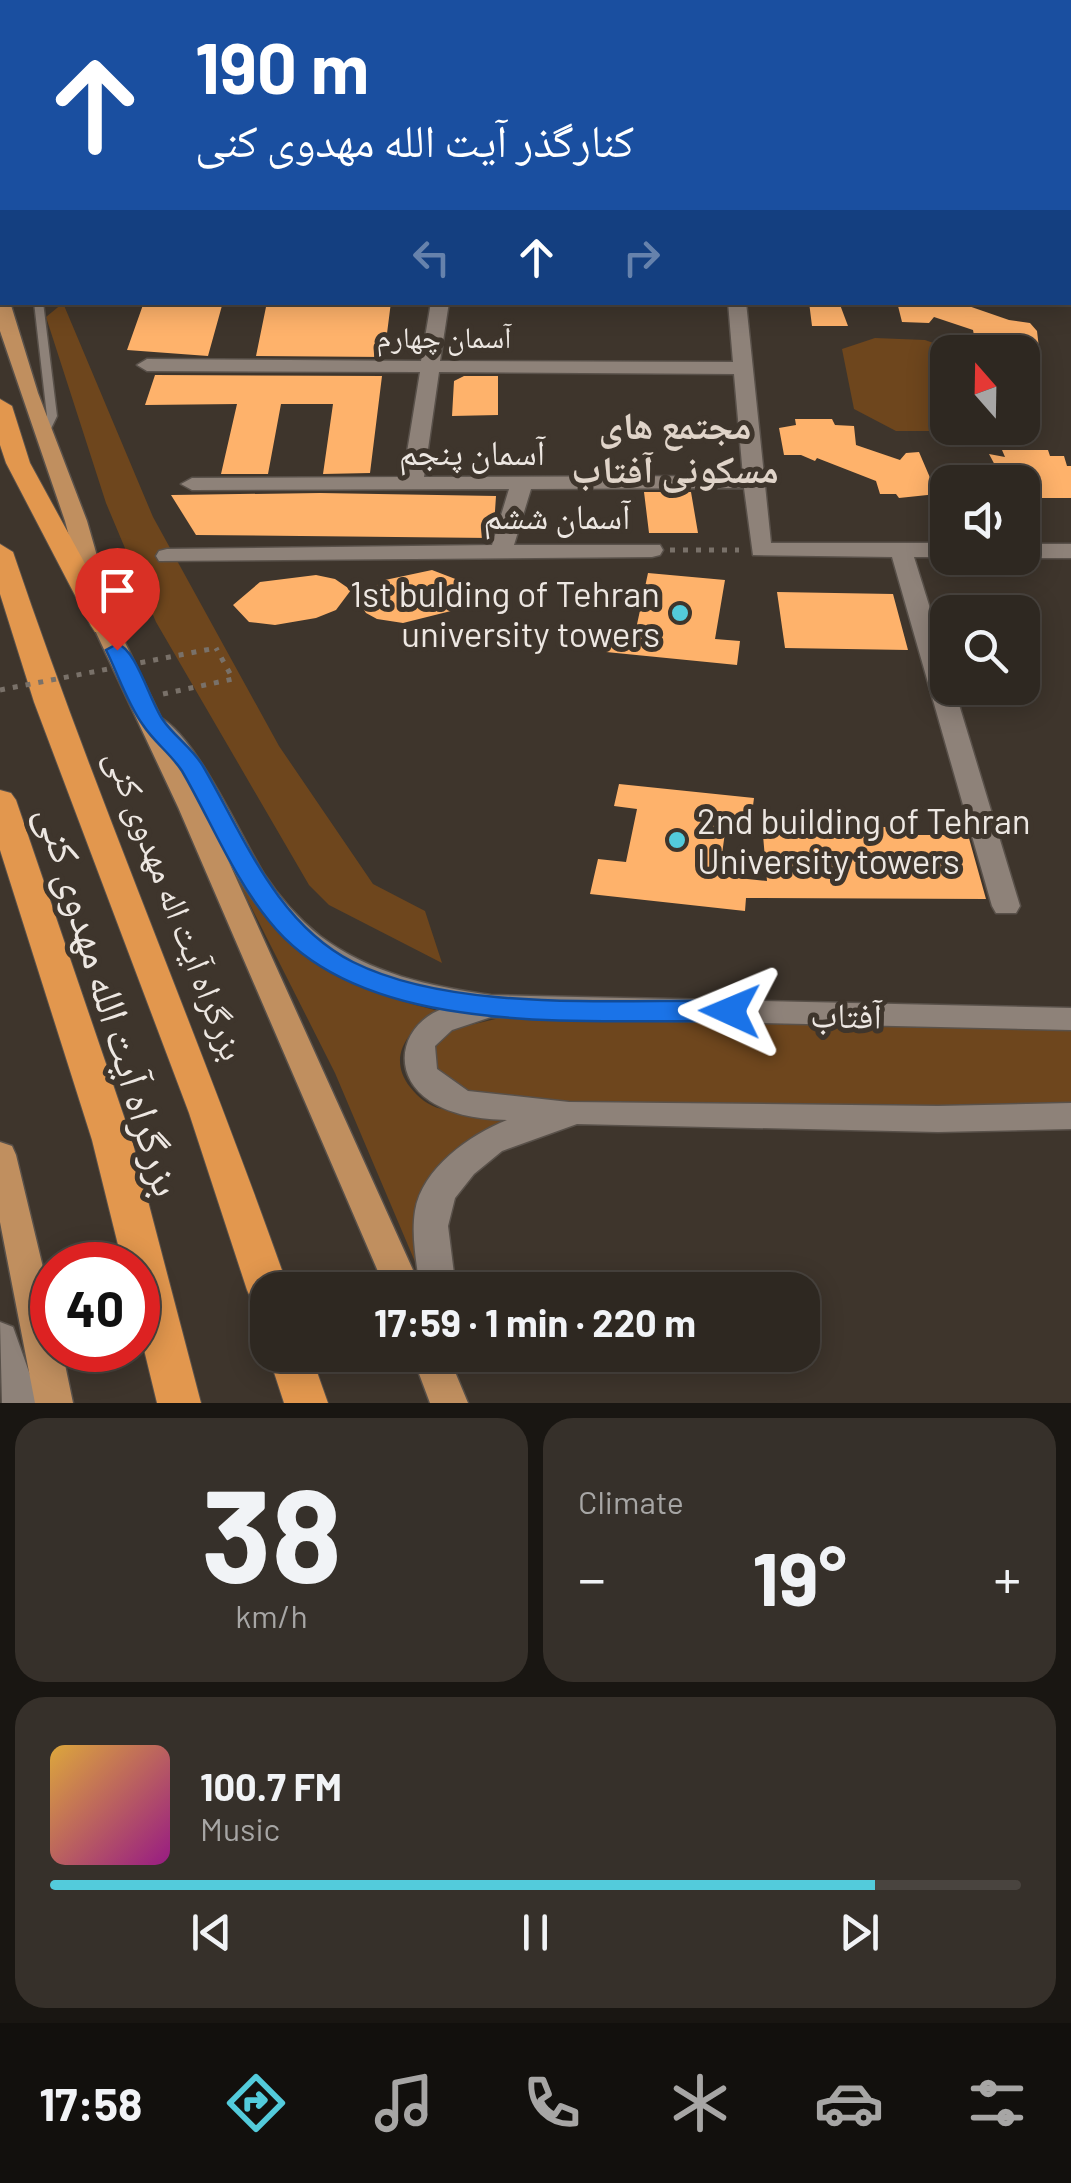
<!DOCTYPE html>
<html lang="en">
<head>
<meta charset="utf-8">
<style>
  :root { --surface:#2e2821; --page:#36302a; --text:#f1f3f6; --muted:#a7a6a5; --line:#49443f; --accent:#53cbdb }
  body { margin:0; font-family:Barlow,"Noto Naskh Arabic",sans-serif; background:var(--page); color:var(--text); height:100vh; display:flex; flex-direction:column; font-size:38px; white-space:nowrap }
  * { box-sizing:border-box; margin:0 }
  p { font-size:32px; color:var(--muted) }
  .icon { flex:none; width:55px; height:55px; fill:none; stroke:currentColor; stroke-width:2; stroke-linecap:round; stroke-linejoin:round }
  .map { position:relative; height:1403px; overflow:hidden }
  .sheet { display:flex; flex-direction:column; gap:15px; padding:15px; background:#191612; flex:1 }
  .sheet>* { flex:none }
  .top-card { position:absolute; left:0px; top:0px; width:1072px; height:305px; box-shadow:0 5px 25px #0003,0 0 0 2px var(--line); background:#1a4fa0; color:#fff; overflow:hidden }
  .needle { width:65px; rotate:340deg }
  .fabs { position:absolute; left:930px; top:335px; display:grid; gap:20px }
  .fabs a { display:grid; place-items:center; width:110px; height:110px; border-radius:20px; background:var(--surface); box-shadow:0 5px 25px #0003,0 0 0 2px var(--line); font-size:50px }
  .speed { position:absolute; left:30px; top:1242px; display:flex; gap:20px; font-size:50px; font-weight:700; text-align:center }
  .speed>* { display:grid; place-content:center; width:130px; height:130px; border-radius:50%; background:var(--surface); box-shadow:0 5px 25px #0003,0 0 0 2px var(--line); line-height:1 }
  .speed .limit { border:15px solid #d22; background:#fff; color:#111 }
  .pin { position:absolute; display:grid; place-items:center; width:85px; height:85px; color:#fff; margin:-102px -42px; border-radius:50% 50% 50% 0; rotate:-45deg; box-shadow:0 0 10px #0007 }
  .pin .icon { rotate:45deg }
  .me { position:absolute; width:110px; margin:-55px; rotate:271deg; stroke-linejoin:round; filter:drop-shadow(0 0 8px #0008) }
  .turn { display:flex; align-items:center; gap:35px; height:210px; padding:0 30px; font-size:45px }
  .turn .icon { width:130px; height:130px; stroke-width:2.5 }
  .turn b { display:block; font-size:70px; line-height:85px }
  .lanes { display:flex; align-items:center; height:95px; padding:0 30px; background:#0003; justify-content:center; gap:50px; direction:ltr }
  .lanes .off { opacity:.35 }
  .big { font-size:75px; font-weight:700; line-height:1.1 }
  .sheet .widget { flex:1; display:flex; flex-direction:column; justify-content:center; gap:15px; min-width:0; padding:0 35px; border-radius:30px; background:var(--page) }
  .sheet .dial { align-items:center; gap:0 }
  .dial b { font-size:130px; line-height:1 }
  .song { display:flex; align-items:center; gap:30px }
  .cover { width:120px; height:120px; border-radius:15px; background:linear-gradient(135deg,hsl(40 70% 55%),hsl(310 70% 35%)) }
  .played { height:10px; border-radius:5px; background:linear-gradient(90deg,var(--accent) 85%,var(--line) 85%) }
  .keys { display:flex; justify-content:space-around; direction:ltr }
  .heat { display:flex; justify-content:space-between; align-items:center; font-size:55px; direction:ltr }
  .sheet .tiles { flex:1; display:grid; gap:15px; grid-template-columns:1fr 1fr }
  .widget:last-child { grid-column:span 2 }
  .trip { position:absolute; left:250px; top:1272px; width:570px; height:100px; border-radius:30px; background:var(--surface); box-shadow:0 5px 25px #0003,0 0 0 2px var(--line); font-weight:700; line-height:100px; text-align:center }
  .tab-bar { display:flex; height:160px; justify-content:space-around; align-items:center; background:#12100d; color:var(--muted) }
  .tab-bar .icon { width:70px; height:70px }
  .tab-bar .on { color:var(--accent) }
  .tab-bar b { font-size:45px; color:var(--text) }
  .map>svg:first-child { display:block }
  .built { fill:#4c3d31 }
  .green { fill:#6e461d }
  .building { fill:#feb26b }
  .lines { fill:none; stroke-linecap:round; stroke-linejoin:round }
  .lane-casing { stroke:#59514a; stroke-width:3 }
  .street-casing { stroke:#59514a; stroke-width:3 }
  .secondary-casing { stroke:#59514a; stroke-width:3 }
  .primary-casing { stroke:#59514a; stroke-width:3 }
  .highway-casing { stroke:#59514a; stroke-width:2 }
  .path { stroke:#797169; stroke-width:5; stroke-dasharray:5 8; stroke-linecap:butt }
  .lane { fill:#8e8279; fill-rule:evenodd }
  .street { fill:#8e8279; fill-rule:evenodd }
  .secondary { fill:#8e8279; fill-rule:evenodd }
  .primary { fill:#c08f5f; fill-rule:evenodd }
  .highway { fill:#e2974e; fill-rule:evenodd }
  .path-bridge { stroke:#797169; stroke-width:5; stroke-dasharray:5 8; stroke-linecap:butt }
  .route { fill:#1a73e8; stroke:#114b97; stroke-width:2.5 }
  .poi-dot { fill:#53cbdb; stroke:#3e352c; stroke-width:4 }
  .labels { text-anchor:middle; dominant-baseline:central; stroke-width:10; stroke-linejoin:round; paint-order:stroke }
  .far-street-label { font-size:30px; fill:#ede7e2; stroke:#3e352c }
  .street-label { font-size:35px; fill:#ede7e2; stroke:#3e352c }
  .poi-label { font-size:35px; fill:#ede7e2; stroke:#3e352c; text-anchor:end }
  .neighbourhood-label { font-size:38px; font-weight:bold; fill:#e0d4c9; stroke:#3e352c }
  .near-street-label { font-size:42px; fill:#ede7e2; stroke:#3e352c }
</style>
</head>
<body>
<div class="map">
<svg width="1071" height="1403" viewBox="0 0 1071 1403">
  <rect width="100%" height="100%" fill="#3e352c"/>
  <path class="built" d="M290,0H705L696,2Z"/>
  <path class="green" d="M63,303L153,517L279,746L373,884L425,911L442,963L329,905L309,885L156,622L106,503L46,317Z
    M875,338L925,340L959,352H948V428H971L963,431H896L854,409L842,349Z
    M221,847C292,958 309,977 438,1011C409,1029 386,1056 410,1087C419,1098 428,1106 442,1109C475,1117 513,1113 546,1114L477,1135L446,1161L427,1290L335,1073Z
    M504,1017L1071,1027V1102L999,1107L568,1101L467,1092L439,1073L434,1047L445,1031Z"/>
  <path class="building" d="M144,302H223L208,356L127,350Z
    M267,302H391L384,357L256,356Z
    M809,302H839L848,326H812Z
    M897,302H957L1009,320L1030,323L1037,331L1039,348H1030L1032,353L997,352L994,347L976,346L973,330L934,317L929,323L902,322Z
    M155,375L382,376L370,473L323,474L333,404H281L268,474H221L237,404L145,405Z
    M464,376H498V415L452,416L454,381Z
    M795,419H832L835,425L854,426L856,445L900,460L906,453L919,452L937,494L899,498L896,494H880L876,481L817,458L815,461L801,455H784L779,428L796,425Z
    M1002,450H1048L1050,456H1064L1067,466H1071V498H1022V482H1004L989,454L1005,457Z
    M644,492H691L698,533H649Z
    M320,493L496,496L494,526L490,538L196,535L171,495Z
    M432,570L471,585V595L463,608L403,623L377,619L366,613L357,599L385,580Z
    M648,573L725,580L715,639L740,641L737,665L606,652L612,627L636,629Z
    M316,575L335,579L351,590L336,610L316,618L275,625L249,622L233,605L260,582Z
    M777,592L893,594L908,650L785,648Z
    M619,784L754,798L751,821L727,818L719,876L767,881L762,824L791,823L797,835H860L858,827H894L896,835H955L953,824H965L986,899L746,898L745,911L590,894L598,859L626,862L637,809L614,806Z"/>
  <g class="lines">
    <defs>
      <path id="lane" d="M361,0H369L366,2H359Z
        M413,0H421L418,2H411Z
        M467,0H475L472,2H465Z
        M548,0H555L553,2H546Z
        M0,78L2,79V83H0Z
        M1070,78H1071L1070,83Z
        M0,112H2V121H0Z
        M1070,147H1071V152H1070Z
        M1070,160H1071V165H1070Z
        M34,302H43L57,416L48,435L43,438L38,435L47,416Z"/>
      <path id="street" d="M239,0H259L260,2H240Z
        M431,302H449L440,361L733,362L728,302H746L771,543H948V557H914L948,666V688H954L1020,906L1016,913H996L992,906L892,557L753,555L744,488L531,489L514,545H660L663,550L660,555L652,557L159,561L156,556L159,551L167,549L492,545L509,489L192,490L181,484L192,478L403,477L420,372L147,371L137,365L147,359L421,361ZM439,372L734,374L743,476L424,477Z
        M1022,544H1071V558H1021Z"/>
      <path id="secondary" d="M902,0H917L918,2H903Z
        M1070,247H1071V257H1070Z
        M1070,267H1071V277H1070Z
        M152,714C192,724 241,838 264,874C279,897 299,919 320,936C371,974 429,986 491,995L1071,1008V1030L491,1017L452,1030L435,1046L437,1069L468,1091L569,1102L938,1106L1071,1103V1129L938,1132L577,1124L502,1151L474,1174L455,1198L448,1226L456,1290H420C417,1264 411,1237 415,1211C422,1168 470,1135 507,1120C481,1119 453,1116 430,1101C390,1075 400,1025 442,1009C361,991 294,960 246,890C221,854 205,813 182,776C170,756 153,741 139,722Z
        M0,1322L13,1327L40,1403H2Z"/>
      <path id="primary" d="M906,0H925L926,2H907Z
        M945,0H964L965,2H946Z
        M1070,43H1071V52H1070Z
        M0,295L2,302H10L38,393L87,521L117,626L204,807L422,1290H386L178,807L93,626L65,521L0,331Z
        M0,1142L12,1146L16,1155L52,1305V1350H62L73,1403H35L0,1222Z
        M412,1355H448L468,1403H430Z"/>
      <path id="highway" d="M0,399L12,406L30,463L119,626L115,632H95L91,626L6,463L0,445Z
        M0,544L13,552C97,801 202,1042 289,1290H268V1308L253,1303L247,1290L189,1113L34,702L0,594Z
        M0,790L11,793L16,800L132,1140L201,1403H157L138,1325V1265H123L92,1140L0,850Z
        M268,1354L311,1355L328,1403H284Z"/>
    </defs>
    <use href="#lane" class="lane-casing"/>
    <use href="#street" class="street-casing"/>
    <use href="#secondary" class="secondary-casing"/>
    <use href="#primary" class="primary-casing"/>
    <use href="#highway" class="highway-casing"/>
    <path class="path" d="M670,550H739
      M163,694L233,679L216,648"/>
    <use href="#lane" class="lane"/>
    <use href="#street" class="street"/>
    <use href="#secondary" class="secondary"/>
    <use href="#primary" class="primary"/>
    <use href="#highway" class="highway"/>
    <path class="path-bridge" d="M0,690L216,648"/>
  </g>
  <path class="route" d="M117,644C136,648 150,702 163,720C174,736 192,748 203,766C244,836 276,923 353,962C455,1013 617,999 730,1001L739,1004L743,1011L739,1018L730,1021C592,1019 365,1041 270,922C233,877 211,821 182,771C171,754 154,742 143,725C127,703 118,674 106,650Z"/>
  <g class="poi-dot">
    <circle cx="680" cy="613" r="10"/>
    <circle cx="677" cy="840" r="10"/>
  </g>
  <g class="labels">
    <g class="far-street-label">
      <text x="444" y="336">آسمان چهارم</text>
    </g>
    <g class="street-label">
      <text x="472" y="451">آسمان پنجم</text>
      <text x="557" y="515">آسمان ششم</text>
      <text transform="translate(177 904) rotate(69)">بزرگراه آیت اله مهدوی کنی</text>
      <text transform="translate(846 1014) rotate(1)">آفتاب</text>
    </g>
    <g class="poi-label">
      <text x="660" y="593">1st bulding of Tehran<tspan x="660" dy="40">university towers</tspan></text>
      <text x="697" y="820" text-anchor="start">2nd building of Tehran<tspan x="697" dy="40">University towers</tspan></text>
    </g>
    <g class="neighbourhood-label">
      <text x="675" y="424">مجتمع های<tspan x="675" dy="44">مسکونی آفتاب</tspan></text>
    </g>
    <g class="near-street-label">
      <text transform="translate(112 1000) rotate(73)">بزرگراه آیت الله مهدوی کنی</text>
    </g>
  </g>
</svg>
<div class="fabs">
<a><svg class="needle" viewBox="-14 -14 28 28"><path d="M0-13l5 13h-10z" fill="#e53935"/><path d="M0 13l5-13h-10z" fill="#a7a6a5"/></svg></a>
<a><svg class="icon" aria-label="sound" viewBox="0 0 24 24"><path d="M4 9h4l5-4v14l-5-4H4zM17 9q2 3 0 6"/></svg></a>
<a><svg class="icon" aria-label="search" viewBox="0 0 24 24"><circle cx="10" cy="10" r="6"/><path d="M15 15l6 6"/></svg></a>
</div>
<div class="speed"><div class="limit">40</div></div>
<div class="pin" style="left:117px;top:650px;background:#d93025"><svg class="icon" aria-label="arrive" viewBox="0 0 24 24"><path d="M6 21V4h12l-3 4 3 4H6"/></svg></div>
<svg class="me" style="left:730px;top:1011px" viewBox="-20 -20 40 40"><path d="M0-17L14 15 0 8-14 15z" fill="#1a73e8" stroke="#fff" stroke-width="4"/></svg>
<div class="trip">17:59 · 1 min · 220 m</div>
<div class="top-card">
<div class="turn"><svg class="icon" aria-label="ahead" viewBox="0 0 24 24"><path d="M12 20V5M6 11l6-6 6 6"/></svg><div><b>190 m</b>کنارگذر آیت الله مهدوی کنی</div></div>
<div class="lanes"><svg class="icon off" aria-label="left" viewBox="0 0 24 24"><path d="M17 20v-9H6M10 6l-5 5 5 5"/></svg><svg class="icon" aria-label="ahead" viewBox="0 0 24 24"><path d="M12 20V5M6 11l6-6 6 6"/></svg><svg class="icon off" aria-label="right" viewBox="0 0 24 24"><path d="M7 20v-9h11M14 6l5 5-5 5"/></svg></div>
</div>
</div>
<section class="sheet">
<div class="tiles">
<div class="widget dial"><b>38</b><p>km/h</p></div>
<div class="widget"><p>Climate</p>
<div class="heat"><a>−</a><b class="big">19°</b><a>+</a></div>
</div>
<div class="widget">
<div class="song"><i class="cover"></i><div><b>100.7 FM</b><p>Music</p></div></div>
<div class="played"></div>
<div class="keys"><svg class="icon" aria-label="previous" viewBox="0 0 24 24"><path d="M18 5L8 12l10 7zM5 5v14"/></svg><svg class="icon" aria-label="pause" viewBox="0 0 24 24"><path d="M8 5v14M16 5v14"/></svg><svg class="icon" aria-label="next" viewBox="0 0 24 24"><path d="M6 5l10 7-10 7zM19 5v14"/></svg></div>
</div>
</div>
</section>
<nav class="tab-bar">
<b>17:58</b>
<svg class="icon on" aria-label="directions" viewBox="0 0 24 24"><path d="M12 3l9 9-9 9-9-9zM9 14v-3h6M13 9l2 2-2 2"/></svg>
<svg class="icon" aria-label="music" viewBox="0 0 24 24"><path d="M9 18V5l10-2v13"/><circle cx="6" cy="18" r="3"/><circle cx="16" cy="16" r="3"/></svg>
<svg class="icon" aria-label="phone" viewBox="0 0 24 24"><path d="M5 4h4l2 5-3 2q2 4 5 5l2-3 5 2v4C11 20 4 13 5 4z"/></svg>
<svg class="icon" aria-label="climate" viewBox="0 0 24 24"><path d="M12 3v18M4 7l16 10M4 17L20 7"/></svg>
<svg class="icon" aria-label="car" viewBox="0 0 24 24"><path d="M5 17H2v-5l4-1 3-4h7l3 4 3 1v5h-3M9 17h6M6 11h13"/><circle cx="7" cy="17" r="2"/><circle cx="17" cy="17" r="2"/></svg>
<svg class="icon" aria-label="filters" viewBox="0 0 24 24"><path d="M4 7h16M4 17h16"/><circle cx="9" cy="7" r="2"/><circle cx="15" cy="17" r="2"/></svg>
</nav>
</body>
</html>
